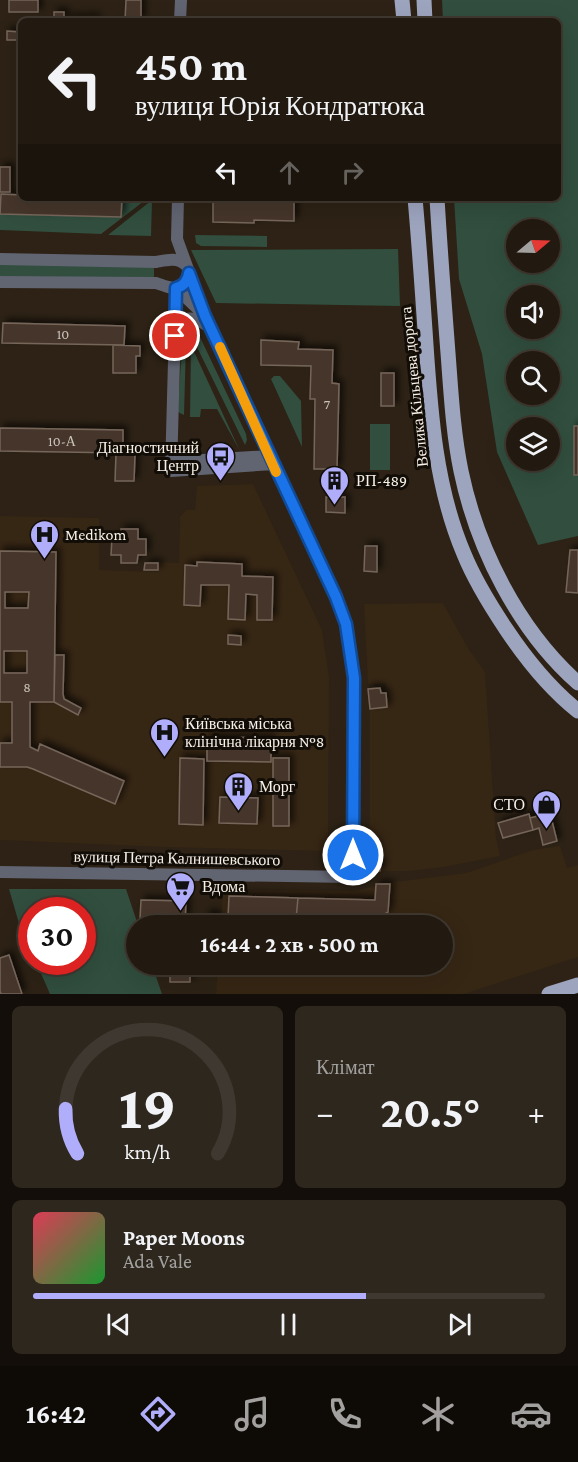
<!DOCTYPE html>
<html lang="uk">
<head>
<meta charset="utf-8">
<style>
  :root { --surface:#221a10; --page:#2e271e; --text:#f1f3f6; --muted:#a2a19f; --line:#3f3830; --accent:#b0aefa }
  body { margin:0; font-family:"Crimson Pro",serif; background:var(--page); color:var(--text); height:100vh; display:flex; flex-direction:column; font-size:22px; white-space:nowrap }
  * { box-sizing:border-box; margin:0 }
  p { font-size:20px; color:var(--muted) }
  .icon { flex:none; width:33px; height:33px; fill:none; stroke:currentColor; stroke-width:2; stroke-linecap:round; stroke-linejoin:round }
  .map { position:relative; height:994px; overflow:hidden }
  .drawer { display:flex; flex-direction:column; gap:12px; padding:12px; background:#130e09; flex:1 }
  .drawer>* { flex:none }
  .guide { position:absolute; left:18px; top:18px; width:543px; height:183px; border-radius:9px; box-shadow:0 6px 24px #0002,0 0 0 2px var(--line); background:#221a10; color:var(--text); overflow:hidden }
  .needle { width:39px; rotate:71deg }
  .tools { position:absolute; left:506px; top:219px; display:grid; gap:12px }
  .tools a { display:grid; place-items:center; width:54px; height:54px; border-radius:50%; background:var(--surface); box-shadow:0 6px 24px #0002,0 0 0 2px var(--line); font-size:30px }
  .speed { position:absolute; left:18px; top:897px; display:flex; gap:12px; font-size:30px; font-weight:700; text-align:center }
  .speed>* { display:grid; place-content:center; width:78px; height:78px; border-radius:50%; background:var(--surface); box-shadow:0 6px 24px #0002,0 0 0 2px var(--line); line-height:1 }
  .speed .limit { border:9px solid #d22; background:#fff; color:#111 }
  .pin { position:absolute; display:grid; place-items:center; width:51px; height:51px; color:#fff; margin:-26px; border:3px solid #fff; border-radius:50%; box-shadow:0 2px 6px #0007 }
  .me { position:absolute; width:66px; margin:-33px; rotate:0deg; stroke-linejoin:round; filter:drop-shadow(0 0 4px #0008) }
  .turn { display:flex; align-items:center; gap:21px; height:126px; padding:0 18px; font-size:27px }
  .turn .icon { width:78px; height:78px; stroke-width:2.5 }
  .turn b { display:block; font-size:42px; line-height:51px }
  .lanes { display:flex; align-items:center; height:57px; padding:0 18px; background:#0003; justify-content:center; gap:30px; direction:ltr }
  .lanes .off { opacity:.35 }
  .big { font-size:45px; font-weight:700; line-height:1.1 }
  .drawer .card { flex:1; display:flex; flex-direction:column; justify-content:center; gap:9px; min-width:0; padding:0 21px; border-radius:9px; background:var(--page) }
  .drawer .dial { align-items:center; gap:0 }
  .dial svg { height:156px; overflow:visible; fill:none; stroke:var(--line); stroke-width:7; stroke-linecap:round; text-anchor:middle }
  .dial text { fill:var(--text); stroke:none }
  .song { display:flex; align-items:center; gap:18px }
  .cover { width:72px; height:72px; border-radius:9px; background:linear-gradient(135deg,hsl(350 70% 55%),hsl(130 70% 35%)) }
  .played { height:6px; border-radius:3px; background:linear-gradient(90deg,var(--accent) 65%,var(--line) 65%) }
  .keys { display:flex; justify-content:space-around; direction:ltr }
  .heat { display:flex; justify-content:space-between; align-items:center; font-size:33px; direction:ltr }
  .drawer .tiles { flex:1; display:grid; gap:12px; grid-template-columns:1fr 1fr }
  .card:last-child { grid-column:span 2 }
  .trip { position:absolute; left:126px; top:915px; width:327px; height:60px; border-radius:30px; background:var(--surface); box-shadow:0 6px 24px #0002,0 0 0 2px var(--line); font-weight:700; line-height:60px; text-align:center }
  .tab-bar { display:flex; height:96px; justify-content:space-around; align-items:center; background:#0e0a06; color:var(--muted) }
  .tab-bar .icon { width:42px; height:42px }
  .tab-bar .active { color:var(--accent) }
  .tab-bar b { font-size:27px; color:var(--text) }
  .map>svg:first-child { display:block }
  .built { fill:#362614 }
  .green { fill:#314e3e; fill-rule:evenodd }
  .building { fill:#45362c; stroke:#76665a; stroke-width:1.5; fill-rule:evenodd; filter:url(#shadow) }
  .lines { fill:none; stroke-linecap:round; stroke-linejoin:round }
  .minor { stroke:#616471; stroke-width:12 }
  .major { stroke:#9da4be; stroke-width:15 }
  .route-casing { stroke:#114b97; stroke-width:15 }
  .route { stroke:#1a73e8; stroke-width:10 }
  .slow { stroke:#f59e0b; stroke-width:10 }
  .labels { text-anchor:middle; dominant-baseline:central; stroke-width:6; stroke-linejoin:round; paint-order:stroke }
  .number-label { font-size:14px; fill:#cbc2b9 }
  .street-label { font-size:16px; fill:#f8f1e8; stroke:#120d07 }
  .poi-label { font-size:16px; fill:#f8f1e8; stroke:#120d07; text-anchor:start }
</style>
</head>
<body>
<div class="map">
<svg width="578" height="994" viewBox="0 0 578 994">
  <defs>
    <filter id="shadow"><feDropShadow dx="4" dy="-4" stdDeviation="3" flood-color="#0009"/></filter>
  </defs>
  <rect width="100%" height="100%" fill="#2d2215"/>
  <path class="built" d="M253,484L322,630L329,677L328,851L164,847L0,840V516L99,518V570L158,572L159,562L179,563L180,517L186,510H195L197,486Z
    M443,603L468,648L485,672L496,838L500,856L444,867L409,871H380L381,863H370V709L388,707L386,683L368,684L364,604Z
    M560,846L567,868L578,865V957L464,994H216L218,965L442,964V926L221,925L223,890L356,891L387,883L466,873L533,850Z"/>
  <path class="green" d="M442,0H578V536L538,545L497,452L482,354L459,279L454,198H558V21H443ZM516,230H549V262H516ZM516,296H549V328H516ZM516,362H549V394H516ZM516,428H549V460H516Z
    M0,194L1,214L121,217L122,198H148L101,234L0,230Z
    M152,200L151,236L108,235Z
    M195,235L267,236V247L201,246L196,243Z
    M398,249L400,306L216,303L191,250Z
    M0,264L154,267V281L0,279Z
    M200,337L246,434L247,440L245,445L193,339Z
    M182,342L186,343L184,415L178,412Z
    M191,345L240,451L217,409H201L200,417H190Z
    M274,376H280L301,401L302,447L271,379Z
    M370,424H390V470H370Z
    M9,889H126L138,925L136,926V964L152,965L162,994H50L36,962H82V910H32L31,952L18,920Z"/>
  <path class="building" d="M9,0H38V12H9Z
    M126,0H141V21H125Z
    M54,12H64V21H54Z
    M96,17V21H67V18Z
    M7,31L20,32V40H7Z
    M0,167H10V192H0Z
    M1,194L21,195V198H122L121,217L0,214Z
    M213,198H294V221L254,220V223L213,222Z
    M3,323L125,326L124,345L2,343Z
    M261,340L299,342L298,349L333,350L332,383L339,384L337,469H314L315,399H310L311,366L261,365Z
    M113,345L140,346V356H136V373H113Z
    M381,373H394V406H381Z
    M574,426H578V475H574Z
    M0,428L123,430V453L0,451Z
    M116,454L135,455L134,481H115Z
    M326,497H345V513L326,512Z
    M121,529H138V539H146V555H138L137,563H121V555H111L112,538L121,539Z
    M365,546H377V572L364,571Z
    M570,550H578V593L566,592Z
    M0,551L56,552L54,702H30V747L38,751L40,744L124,781L115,804L33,769L27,767H0V743H12V702H0ZM5,592H29L28,608H5ZM4,651H27V673H4Z
    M197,562L242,564V576L273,577L272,620H257V595L246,594L245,620L228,619L229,585H201L200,606L184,605L185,565L197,566Z
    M145,563H158V570H144Z
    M228,635L241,636V645L228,644Z
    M55,655H64L63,694L64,699L81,708L78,715L54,702Z
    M380,688L381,693H386L387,707L370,709L368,689Z
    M207,737L271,738V762L207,761Z
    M180,758L204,759L203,825L179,824Z
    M273,758H289V826H273Z
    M220,797L258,798L257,824L219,823Z
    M550,813L557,841L543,845L539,828L533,830L530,818Z
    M529,814L533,830L503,838L498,823Z
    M370,863H381L380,871H370Z
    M376,884H390L388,912L380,917L363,916V920L296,919L298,898L375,900Z
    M229,896L298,898L296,919L228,917Z
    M141,900L186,901L185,926H166V919H140Z
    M206,914H216L217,926H207Z
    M9,955L22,994H1L0,991V958Z
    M170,964H190V982H170Z"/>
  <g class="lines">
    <path class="minor" d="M180,21L181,0
      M0,259L156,262C167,260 177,257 186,265
      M0,282L156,283C165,286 174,291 183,285
      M176,288L171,471L273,464
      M176,288L202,313
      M175,331C185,312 195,318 210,327
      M172,454L180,460L187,461L269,456
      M0,872L353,877L354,678L346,624L336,597L273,464L205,316L177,239L178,198"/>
    <path class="major" d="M402,0L404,21
      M424,0L425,21
      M415,198C419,242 422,286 425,330C430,405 434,484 464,554C475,581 490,605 506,629C526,659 549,688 578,711
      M437,198C440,250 444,301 448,353C451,392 453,432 461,471C477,548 518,630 578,683
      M549,994L578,985"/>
  </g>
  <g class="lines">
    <defs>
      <path id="route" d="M175,336L176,288C184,286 188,281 189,273L205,316L336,597L346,624L354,678L353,855"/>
    </defs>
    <use href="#route" class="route-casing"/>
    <use href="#route" class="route"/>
    <path class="slow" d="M220,347L276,472"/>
  </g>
  <defs>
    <symbol id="bus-pin" viewBox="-11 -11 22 30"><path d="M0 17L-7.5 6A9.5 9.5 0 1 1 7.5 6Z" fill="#b0aefa" stroke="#120d07"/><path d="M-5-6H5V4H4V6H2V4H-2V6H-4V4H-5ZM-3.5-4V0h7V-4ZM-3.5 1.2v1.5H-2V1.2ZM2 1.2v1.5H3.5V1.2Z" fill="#111"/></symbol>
    <symbol id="building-pin" viewBox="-11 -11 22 30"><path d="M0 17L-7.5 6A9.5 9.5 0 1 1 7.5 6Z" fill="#b0aefa" stroke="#120d07"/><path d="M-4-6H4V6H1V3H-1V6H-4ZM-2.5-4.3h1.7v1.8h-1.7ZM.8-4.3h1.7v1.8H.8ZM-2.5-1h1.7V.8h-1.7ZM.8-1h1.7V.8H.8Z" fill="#111"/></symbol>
    <symbol id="hospital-pin" viewBox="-11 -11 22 30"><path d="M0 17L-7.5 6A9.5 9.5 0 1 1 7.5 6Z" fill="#b0aefa" stroke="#120d07"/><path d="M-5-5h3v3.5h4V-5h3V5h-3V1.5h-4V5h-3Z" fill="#111"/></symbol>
    <symbol id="shop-pin" viewBox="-11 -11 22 30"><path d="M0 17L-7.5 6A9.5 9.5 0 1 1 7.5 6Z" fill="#b0aefa" stroke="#120d07"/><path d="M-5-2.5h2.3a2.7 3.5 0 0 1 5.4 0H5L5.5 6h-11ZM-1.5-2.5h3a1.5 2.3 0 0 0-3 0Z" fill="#111"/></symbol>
    <symbol id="supermarket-pin" viewBox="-11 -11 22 30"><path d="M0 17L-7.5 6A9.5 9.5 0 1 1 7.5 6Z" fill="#b0aefa" stroke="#120d07"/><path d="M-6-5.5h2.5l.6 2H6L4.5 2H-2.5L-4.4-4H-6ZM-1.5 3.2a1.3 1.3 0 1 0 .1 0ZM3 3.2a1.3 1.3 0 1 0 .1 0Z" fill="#111"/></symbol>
  </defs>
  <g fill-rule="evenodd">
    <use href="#bus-pin" x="204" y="440" width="33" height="45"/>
    <use href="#building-pin" x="318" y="464" width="33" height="45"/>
    <use href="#hospital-pin" x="28" y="518" width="33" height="45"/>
    <use href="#hospital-pin" x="148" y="716" width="33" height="45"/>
    <use href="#building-pin" x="222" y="770" width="33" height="45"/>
    <use href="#shop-pin" x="530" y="788" width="33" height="45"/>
    <use href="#supermarket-pin" x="164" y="870" width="33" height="45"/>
  </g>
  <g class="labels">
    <g class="number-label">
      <text x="63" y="334">10</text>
      <text x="327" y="404">7</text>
      <text x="62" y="441">10-А</text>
      <text x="27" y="687">8</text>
    </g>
    <g class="street-label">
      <text transform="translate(414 387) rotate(-96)">Велика Кільцева дорога</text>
      <text transform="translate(177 858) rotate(1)">вулиця Петра Калнишевського</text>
    </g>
    <g class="poi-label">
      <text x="199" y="447" text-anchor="end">Діагностичний<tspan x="199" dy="18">Центр</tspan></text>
      <text x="356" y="480">РП-489</text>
      <text x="65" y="534">Medikom</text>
      <text x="185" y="723">Київська міська<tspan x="185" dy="18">клінічна лікарня №8</tspan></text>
      <text x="259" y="786">Морг</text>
      <text x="525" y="804" text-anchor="end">СТО</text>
      <text x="202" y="886">Вдома</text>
    </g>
  </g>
</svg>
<div class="tools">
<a><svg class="needle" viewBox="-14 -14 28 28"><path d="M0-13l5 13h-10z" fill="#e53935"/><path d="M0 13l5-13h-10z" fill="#a2a19f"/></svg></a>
<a><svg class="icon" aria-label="sound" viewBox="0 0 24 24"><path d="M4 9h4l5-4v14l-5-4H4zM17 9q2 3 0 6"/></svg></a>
<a><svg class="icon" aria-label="search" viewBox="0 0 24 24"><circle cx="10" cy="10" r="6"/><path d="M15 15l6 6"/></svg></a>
<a><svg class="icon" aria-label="layers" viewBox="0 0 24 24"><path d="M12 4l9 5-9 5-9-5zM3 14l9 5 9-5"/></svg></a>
</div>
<div class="speed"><div class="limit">30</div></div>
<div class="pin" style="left:175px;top:336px;background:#d93025"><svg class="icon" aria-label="arrive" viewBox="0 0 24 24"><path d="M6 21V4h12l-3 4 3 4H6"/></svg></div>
<svg class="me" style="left:353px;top:855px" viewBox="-20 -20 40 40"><circle r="17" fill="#1a73e8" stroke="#fff" stroke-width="3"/><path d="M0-11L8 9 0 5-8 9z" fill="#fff"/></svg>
<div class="trip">16:44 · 2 хв · 500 m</div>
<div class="guide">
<div class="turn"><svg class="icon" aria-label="left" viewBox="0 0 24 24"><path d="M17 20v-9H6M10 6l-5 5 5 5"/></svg><div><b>450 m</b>вулиця Юрія Кондратюка</div></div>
<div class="lanes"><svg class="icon" aria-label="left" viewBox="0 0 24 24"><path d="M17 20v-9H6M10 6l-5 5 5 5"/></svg><svg class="icon off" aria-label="ahead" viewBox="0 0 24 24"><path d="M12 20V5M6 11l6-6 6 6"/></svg><svg class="icon off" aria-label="right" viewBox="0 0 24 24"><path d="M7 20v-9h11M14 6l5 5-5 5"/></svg></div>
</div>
</div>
<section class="drawer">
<div class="tiles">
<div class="card dial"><svg viewBox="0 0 100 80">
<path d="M14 69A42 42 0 1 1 86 69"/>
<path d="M14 69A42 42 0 0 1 8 46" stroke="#b0aefa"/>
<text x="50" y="56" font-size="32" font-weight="700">19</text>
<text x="50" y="72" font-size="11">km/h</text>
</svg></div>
<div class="card"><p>Клімат</p>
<div class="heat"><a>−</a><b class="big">20.5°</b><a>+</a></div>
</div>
<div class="card">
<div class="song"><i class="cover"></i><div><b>Paper Moons</b><p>Ada Vale</p></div></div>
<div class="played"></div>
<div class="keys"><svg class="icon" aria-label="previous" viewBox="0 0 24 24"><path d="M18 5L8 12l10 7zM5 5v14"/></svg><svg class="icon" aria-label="pause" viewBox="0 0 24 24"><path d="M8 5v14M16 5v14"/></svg><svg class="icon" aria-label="next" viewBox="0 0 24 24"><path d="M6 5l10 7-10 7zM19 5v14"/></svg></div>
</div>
</div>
</section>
<nav class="tab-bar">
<b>16:42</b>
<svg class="icon active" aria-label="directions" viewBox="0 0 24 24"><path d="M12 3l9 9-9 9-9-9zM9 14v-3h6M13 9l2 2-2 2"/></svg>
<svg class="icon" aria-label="music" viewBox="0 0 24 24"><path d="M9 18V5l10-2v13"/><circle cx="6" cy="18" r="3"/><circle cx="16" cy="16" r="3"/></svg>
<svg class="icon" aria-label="phone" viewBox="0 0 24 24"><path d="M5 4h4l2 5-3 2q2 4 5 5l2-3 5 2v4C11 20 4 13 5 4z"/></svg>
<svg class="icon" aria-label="climate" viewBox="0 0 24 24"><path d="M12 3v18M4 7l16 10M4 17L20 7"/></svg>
<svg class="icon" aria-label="car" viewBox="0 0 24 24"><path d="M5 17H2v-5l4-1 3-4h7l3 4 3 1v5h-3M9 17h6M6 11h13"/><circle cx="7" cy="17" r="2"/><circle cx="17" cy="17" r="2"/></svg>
</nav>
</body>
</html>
